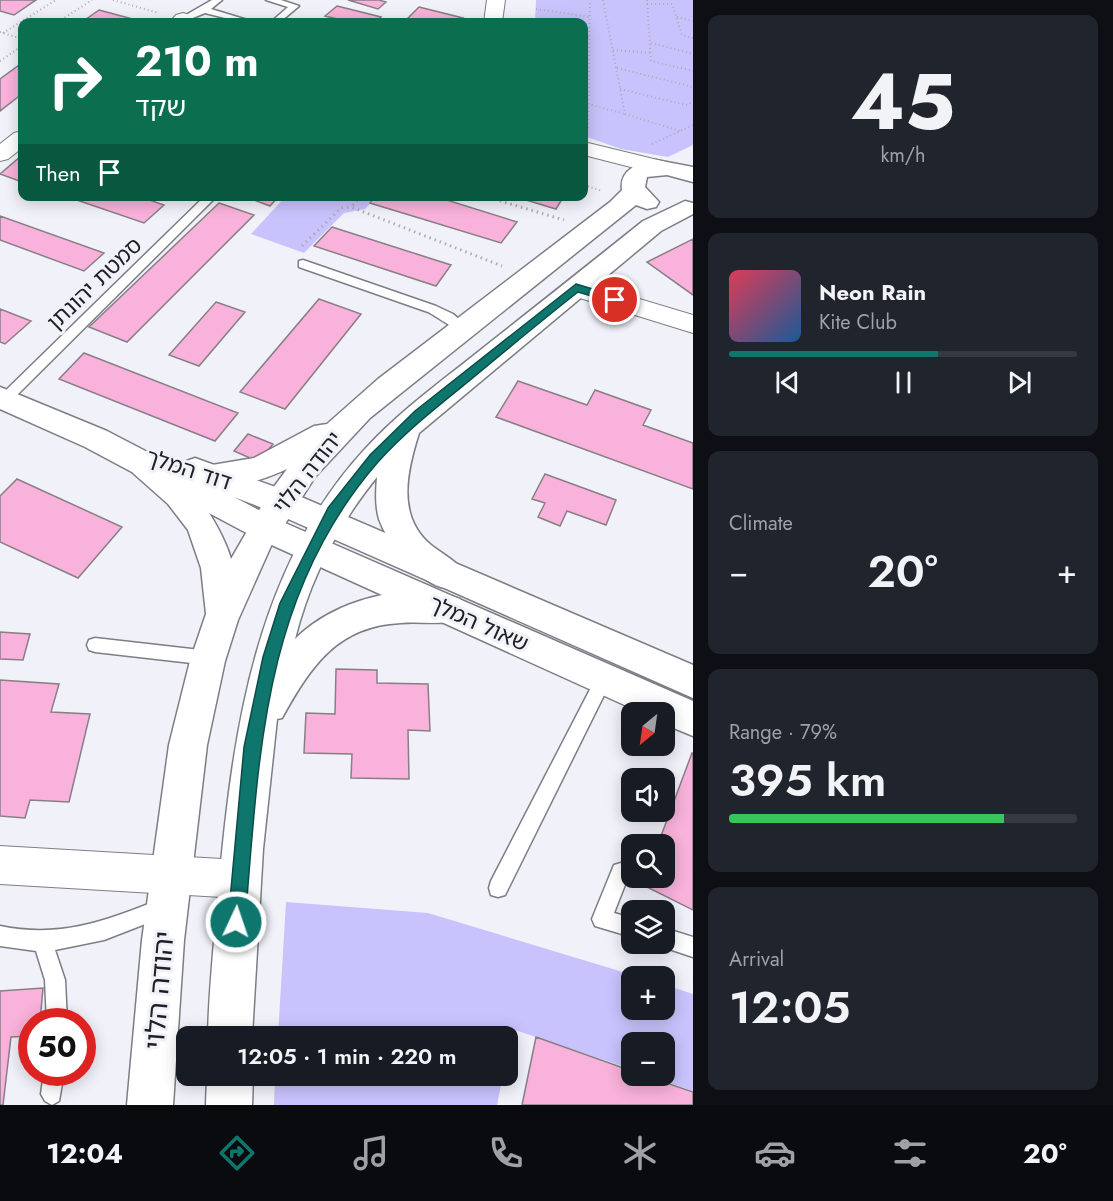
<!DOCTYPE html>
<html lang="en">
<head>
<meta charset="utf-8">
<style>
  :root { --surface:#171b24; --page:#20242c; --text:#f1f3f6; --muted:#9ea1a6; --line:#363941; --accent:#0f766e }
  body { margin:0; font-family:Jost,"Noto Sans Hebrew",sans-serif; background:var(--page); color:var(--text); height:100vh; display:flex; flex-direction:column; font-size:22px; white-space:nowrap }
  * { box-sizing:border-box; margin:0 }
  p { font-size:20px; color:var(--muted) }
  .icon { flex:none; width:33px; height:33px; fill:none; stroke:currentColor; stroke-width:2; stroke-linecap:round; stroke-linejoin:round }
  .map { position:relative; flex:1; overflow:hidden }
  .details { display:flex; flex-direction:column; gap:15px; padding:15px; background:#0d0f14; width:420px }
  .details>* { flex:none }
  .hud { position:absolute; left:18px; top:18px; width:570px; height:183px; border-radius:12px; box-shadow:0 3px 15px #0003; background:#0b6e4f; color:#fff; overflow:hidden }
  .needle { width:39px; rotate:209deg }
  .buttons { position:absolute; left:621px; top:702px; display:grid; gap:12px }
  .buttons a { display:grid; place-items:center; width:54px; height:54px; border-radius:12px; background:var(--surface); box-shadow:0 3px 15px #0003; font-size:30px }
  .speed { position:absolute; left:18px; top:1008px; display:flex; gap:12px; font-size:30px; font-weight:700; text-align:center }
  .speed>* { display:grid; place-content:center; width:78px; height:78px; border-radius:50%; background:var(--surface); box-shadow:0 3px 15px #0003; line-height:1 }
  .speed .limit { border:9px solid #d22; background:#fff; color:#111 }
  .pin { position:absolute; display:grid; place-items:center; width:51px; height:51px; color:#fff; margin:-26px; border:3px solid #fff; border-radius:50%; box-shadow:0 2px 6px #0007 }
  .me { position:absolute; width:66px; margin:-33px; rotate:3deg; stroke-linejoin:round; filter:drop-shadow(0 0 4px #0008) }
  .turn { display:flex; align-items:center; gap:21px; height:126px; padding:0 18px; font-size:27px }
  .turn .icon { width:78px; height:78px; stroke-width:2.5 }
  .turn b { display:block; font-size:42px; line-height:51px }
  .then { display:flex; align-items:center; height:57px; padding:0 18px; background:#0003; gap:12px; font-size:22px }
  .big { font-size:45px; font-weight:600; line-height:1.1 }
  .details .card { flex:1; display:flex; flex-direction:column; justify-content:center; gap:9px; min-width:0; padding:0 21px; border-radius:12px; background:var(--page) }
  .details .dial { align-items:center; gap:0 }
  .dial b { font-size:78px; line-height:1 }
  .song { display:flex; align-items:center; gap:18px }
  .cover { width:72px; height:72px; border-radius:9px; background:linear-gradient(135deg,hsl(350 70% 55%),hsl(210 70% 35%)) }
  .played { height:6px; border-radius:3px; background:linear-gradient(90deg,var(--accent) 60%,var(--line) 60%) }
  .keys { display:flex; justify-content:space-around; direction:ltr }
  .heat { display:flex; justify-content:space-between; align-items:center; font-size:33px; direction:ltr }
  .charge { height:9px; border-radius:4px; background:linear-gradient(90deg,#34c759 79%,var(--line) 0) }
  .trip { position:absolute; left:176px; top:1026px; width:342px; height:60px; border-radius:12px; background:var(--surface); box-shadow:0 3px 15px #0003; font-weight:600; line-height:60px; text-align:center }
  .tab-bar { display:flex; height:96px; justify-content:space-around; align-items:center; background:#090b0e; color:var(--muted) }
  .tab-bar .icon { width:42px; height:42px }
  .tab-bar .current { color:var(--accent) }
  .tab-bar b { font-size:27px; color:var(--text) }
  main { display:flex; flex:1; min-height:0 }
  .map>svg:first-child { display:block }
  .green { fill:#c8c3fc }
  .building { fill:#f9b2db; stroke:#887f84; stroke-width:1.5 }
  .lines { fill:none; stroke-linecap:round; stroke-linejoin:round }
  .service-casing { stroke:#7d7d85; stroke-width:3 }
  .minor-casing { stroke:#7d7d85; stroke-width:2 }
  .tertiary-casing { stroke:#7d7d85; stroke-width:3 }
  .secondary-casing { stroke:#7d7d85; stroke-width:3 }
  .path-far1 { stroke:#acacb3; stroke-width:2; stroke-dasharray:1 3; stroke-linecap:butt }
  .path { stroke:#acacb3; stroke-width:3; stroke-dasharray:1.5 4; stroke-linecap:butt }
  .service { fill:#fff; fill-rule:evenodd }
  .minor { fill:#fff; fill-rule:evenodd }
  .tertiary { fill:#fff; fill-rule:evenodd }
  .secondary { fill:#fff; fill-rule:evenodd }
  .route { fill:#0f766e; stroke:#0a4d48; stroke-width:1.5 }
  .labels { text-anchor:middle; dominant-baseline:central; stroke-width:6; stroke-linejoin:round; paint-order:stroke }
  .street-label { font-size:22px; fill:#202023; stroke:#f1f1fa }
  .near-street-label { font-size:27px; fill:#202023; stroke:#f1f1fa }
</style>
</head>
<body>
<main>
<div class="map">
<svg width="693" height="1105" viewBox="0 0 693 1105">
  <rect width="100%" height="100%" fill="#f1f1fa"/>
  <path class="green" d="M536,0H693V145L668,157L621,149L584,136V22H535Z
    M285,197H376L365,209L344,213L304,253L251,234Z
    M286,902L428,913L636,976H632V1010H664L665,985L693,994V1091L649,1076H664V1042H632L631,1069L512,1029L507,1053V1036H278Z
    M275,1076H503L497,1105H274Z"/>
  <path class="building" d="M0,0H36L14,15L0,11Z
    M348,0H379L386,2L378,9Z
    M337,6L381,17L376,22H350L325,16Z
    M419,7L463,18L459,22H404Z
    M99,10L129,18L123,22H82Z
    M22,63V94L0,111V79Z
    M20,157L22,158V182L0,174Z
    M65,196H138L164,205L144,223Z
    M243,196H279L270,206Z
    M376,196H434L517,222L501,243L370,203Z
    M513,196H564L556,209Z
    M219,203L254,215L127,342L89,327Z
    M0,216L104,253L84,271L0,240Z
    M332,227L451,265L436,286L314,246Z
    M693,239V295L647,262Z
    M319,299L361,314L285,409L240,392Z
    M216,302L245,312L199,366L169,355Z
    M0,309L31,321L5,344L0,342Z
    M84,353L238,413L215,441L59,379Z
    M518,381L587,405L595,390L651,410L643,425L693,443V489L496,417Z
    M248,434L273,444L259,462L234,451Z
    M545,474L616,500L606,525L567,511L560,526L538,517L545,503L532,499Z
    M17,479L122,527L78,578L0,542V496Z
    M0,632L30,634L23,660L0,659Z
    M336,669L377,670V683L428,684L430,731L408,730L409,779L351,778L352,754L304,753L306,713L335,714Z
    M0,680L59,684L51,712L90,714L69,802L30,800L25,818L0,816Z
    M692,753H693V910L643,885L645,878H664V844H658Z
    M43,988L40,1022H32V1036L11,1037L3,1105H0V991Z
    M536,1037L632,1071V1076H646L693,1092V1105H522Z"/>
  <g class="lines">
    <defs>
      <path id="service" d="M212,0H222L211,9L254,22H241L205,13L183,22L179,19Z
        M266,0H281L299,6L280,22H271L288,7Z
        M205,196H217L10,402H0V396Z
        M303,260L436,306L453,314L469,328L467,331C458,333 438,317 428,312L299,267V261Z
        M95,638L209,651L215,653L217,658L215,663L209,665L95,652L89,650L87,645L89,640Z
        M604,672L610,674L612,679L505,895L498,897L491,895L489,888L491,881L598,674Z
        M621,863L628,865L630,872L614,913L632,918V937L595,926L592,919L614,865Z
        M164,898L171,900L173,907L171,914L104,940L55,950L65,980L67,1022H47L45,980L36,951L0,946V926C62,939 107,920 164,898Z
        M664,928L693,937V957L657,945L664,944Z
        M44,1072H64L59,1101L52,1105L45,1101L41,1094Z"/>
      <path id="minor" d="M487,0H505L502,22H484Z
        M183,13L190,15L192,19L190,22H170L176,15Z
        M22,131V148L8,159L0,161V144L14,133Z
        M584,142L666,162L669,167L666,172L658,174L584,155Z
        M576,280L693,315V333L567,294L563,288L567,282Z
        M0,846L239,860L253,865L259,879L253,893L239,898L0,884Z"/>
      <path id="tertiary" d="M0,387L107,431L180,469L184,462L195,458L292,493L693,665V698L270,511L234,497L276,519L693,701V736L664,724V712H640L254,537L85,447L0,409Z"/>
      <path id="secondary" d="M656,160L693,167V182L667,175L647,177L645,187L659,202L656,207L647,209L636,205L370,418L315,477L271,546L238,620L225,661L207,745L184,940L173,1105H127L142,940L169,745L190,661L206,614L201,568L188,530L168,504L133,473L129,465L133,457C173,445 222,526 231,559L268,495L287,469C261,481 227,492 200,483L195,475L200,467L254,458L314,426L327,424L378,379L610,202L622,190C619,169 639,163 656,160Z
        M685,201L693,203V214L661,231L419,433C407,471 396,516 431,545C443,555 457,560 465,575L460,585C456,586 451,589 446,588C420,585 387,543 379,519C375,505 376,491 377,477C338,525 310,579 295,639C334,600 407,580 460,599L465,609L460,619C441,626 421,621 401,623C337,626 311,666 282,718L277,719L263,849L252,1036H208C209,986 215,935 219,884C233,730 256,567 365,449C397,414 436,385 473,356C530,311 587,266 643,221Z
        M207,1076H253L252,1105H206Z"/>
    </defs>
    <use href="#service" class="service-casing"/>
    <use href="#minor" class="minor-casing"/>
    <use href="#tertiary" class="tertiary-casing"/>
    <use href="#secondary" class="secondary-casing"/>
    <path class="path-far1" d="M113,0L159,13
      M603,0L625,114L680,131
      M647,0L651,61L693,71
      M647,4H672L682,35L693,38
      M536,9L590,17
      M677,17L693,21
      M58,22L92,0
      M0,32L22,39
      M3,33L56,0
      M584,38L590,37
      M651,43L693,54
      M613,50L652,53
      M0,61L22,46
      M617,68L693,87
      M620,89L686,105L693,102
      M584,103L625,114
      M588,128L590,0
      M652,144L693,125
      M584,185L602,191"/>
    <path class="path" d="M361,196L351,207L502,266
      M484,196L564,220
      M302,246L341,208L351,207"/>
    <use href="#service" class="service"/>
    <use href="#minor" class="minor"/>
    <use href="#tertiary" class="tertiary"/>
    <use href="#secondary" class="secondary"/>
  </g>
  <path class="route" d="M576,284L619,297L621,300L615,303L578,292C541,321 505,351 469,381C438,406 405,432 378,462C262,595 259,757 245,922L242,929L236,931L230,929L228,922L244,747L263,657L280,603L328,508L370,455L415,411Z"/>
  <g class="labels">
    <g class="street-label">
      <text transform="translate(94 283) rotate(-44)">סמטת יהונתן</text>
      <text transform="translate(189 469) rotate(18)">דוד המלך</text>
      <text transform="translate(307 472) rotate(-52)">יהודה הלוי</text>
      <text transform="translate(479 623) rotate(24)">שאול המלך</text>
    </g>
    <g class="near-street-label">
      <text transform="translate(159 990) rotate(-85)">יהודה הלוי</text>
    </g>
  </g>
</svg>
<div class="buttons">
<a><svg class="needle" viewBox="-14 -14 28 28"><path d="M0-13l5 13h-10z" fill="#e53935"/><path d="M0 13l5-13h-10z" fill="#9ea1a6"/></svg></a>
<a><svg class="icon" aria-label="sound" viewBox="0 0 24 24"><path d="M4 9h4l5-4v14l-5-4H4zM17 9q2 3 0 6"/></svg></a>
<a><svg class="icon" aria-label="search" viewBox="0 0 24 24"><circle cx="10" cy="10" r="6"/><path d="M15 15l6 6"/></svg></a>
<a><svg class="icon" aria-label="layers" viewBox="0 0 24 24"><path d="M12 4l9 5-9 5-9-5zM3 14l9 5 9-5"/></svg></a>
<a>+</a>
<a>−</a>
</div>
<div class="speed"><div class="limit">50</div></div>
<div class="pin" style="left:615px;top:300px;background:#d93025"><svg class="icon" aria-label="arrive" viewBox="0 0 24 24"><path d="M6 21V4h12l-3 4 3 4H6"/></svg></div>
<svg class="me" style="left:236px;top:922px" viewBox="-20 -20 40 40"><circle r="17" fill="#0f766e" stroke="#fff" stroke-width="3"/><path d="M0-11L8 9 0 5-8 9z" fill="#fff"/></svg>
<div class="trip">12:05 · 1 min · 220 m</div>
<div class="hud">
<div class="turn"><svg class="icon" aria-label="right" viewBox="0 0 24 24"><path d="M7 20v-9h11M14 6l5 5-5 5"/></svg><div><b>210 m</b>שקד</div></div>
<div class="then">Then<svg class="icon" aria-label="arrive" viewBox="0 0 24 24"><path d="M6 21V4h12l-3 4 3 4H6"/></svg></div>
</div>
</div>
<section class="details">
<div class="card dial"><b>45</b><p>km/h</p></div>
<div class="card">
<div class="song"><i class="cover"></i><div><b>Neon Rain</b><p>Kite Club</p></div></div>
<div class="played"></div>
<div class="keys"><svg class="icon" aria-label="previous" viewBox="0 0 24 24"><path d="M18 5L8 12l10 7zM5 5v14"/></svg><svg class="icon" aria-label="pause" viewBox="0 0 24 24"><path d="M8 5v14M16 5v14"/></svg><svg class="icon" aria-label="next" viewBox="0 0 24 24"><path d="M6 5l10 7-10 7zM19 5v14"/></svg></div>
</div>
<div class="card"><p>Climate</p>
<div class="heat"><a>−</a><b class="big">20°</b><a>+</a></div>
</div>
<div class="card"><p>Range · 79%</p><b class="big">395 km</b><div class="charge"></div></div>
<div class="card"><p>Arrival</p><b class="big">12:05</b></div>
</section>
</main>
<nav class="tab-bar">
<b>12:04</b>
<svg class="icon current" aria-label="directions" viewBox="0 0 24 24"><path d="M12 3l9 9-9 9-9-9zM9 14v-3h6M13 9l2 2-2 2"/></svg>
<svg class="icon" aria-label="music" viewBox="0 0 24 24"><path d="M9 18V5l10-2v13"/><circle cx="6" cy="18" r="3"/><circle cx="16" cy="16" r="3"/></svg>
<svg class="icon" aria-label="phone" viewBox="0 0 24 24"><path d="M5 4h4l2 5-3 2q2 4 5 5l2-3 5 2v4C11 20 4 13 5 4z"/></svg>
<svg class="icon" aria-label="climate" viewBox="0 0 24 24"><path d="M12 3v18M4 7l16 10M4 17L20 7"/></svg>
<svg class="icon" aria-label="car" viewBox="0 0 24 24"><path d="M5 17H2v-5l4-1 3-4h7l3 4 3 1v5h-3M9 17h6M6 11h13"/><circle cx="7" cy="17" r="2"/><circle cx="17" cy="17" r="2"/></svg>
<svg class="icon" aria-label="filters" viewBox="0 0 24 24"><path d="M4 7h16M4 17h16"/><circle cx="9" cy="7" r="2"/><circle cx="15" cy="17" r="2"/></svg>
<b>20°</b>
</nav>
</body>
</html>
